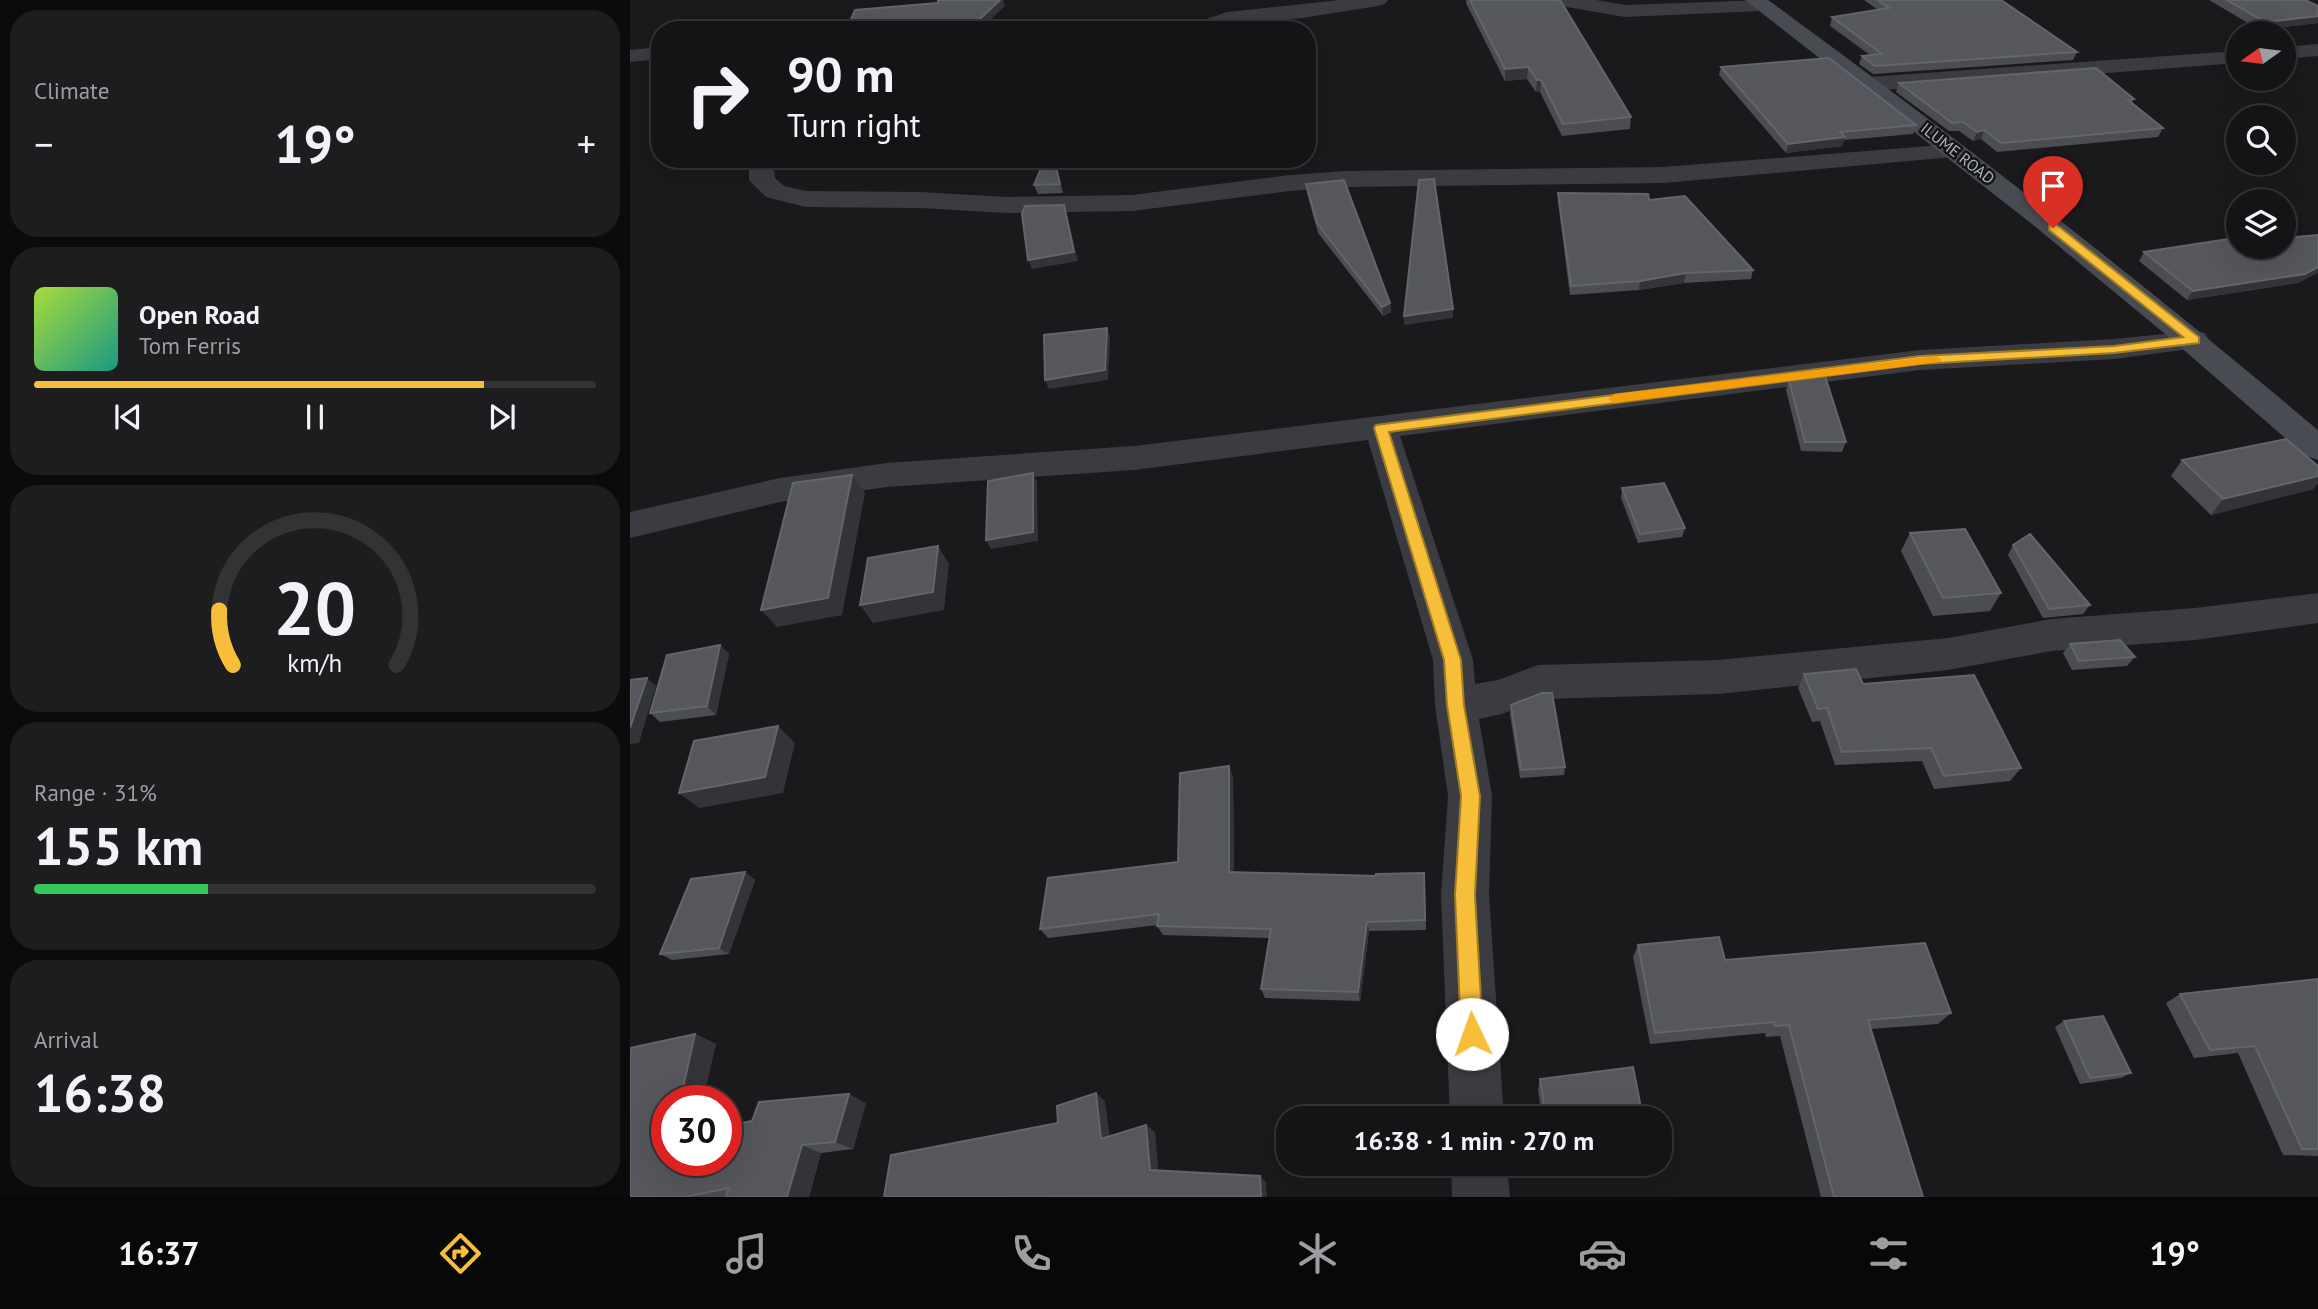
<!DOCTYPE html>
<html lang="en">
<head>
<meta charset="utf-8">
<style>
  :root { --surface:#141416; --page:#1d1d1f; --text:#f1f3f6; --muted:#9d9ea1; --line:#333335; --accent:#f6be39 }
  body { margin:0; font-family:"PT Sans",sans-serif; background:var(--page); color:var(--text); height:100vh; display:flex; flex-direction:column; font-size:26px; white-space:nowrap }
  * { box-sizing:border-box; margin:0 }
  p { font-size:23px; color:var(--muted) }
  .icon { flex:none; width:38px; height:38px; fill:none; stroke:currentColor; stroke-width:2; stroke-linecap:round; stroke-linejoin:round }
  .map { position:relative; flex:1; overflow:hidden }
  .panel { display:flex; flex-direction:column; gap:10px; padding:10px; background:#0b0b0c; width:630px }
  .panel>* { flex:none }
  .banner { position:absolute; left:21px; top:21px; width:665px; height:147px; border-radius:28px; box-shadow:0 7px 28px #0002,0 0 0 2px var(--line); background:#141416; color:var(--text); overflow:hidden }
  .needle { width:46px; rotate:256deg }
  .buttons { position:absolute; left:1596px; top:21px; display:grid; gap:14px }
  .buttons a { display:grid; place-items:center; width:70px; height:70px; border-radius:50%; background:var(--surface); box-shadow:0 7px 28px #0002,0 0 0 2px var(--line); font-size:35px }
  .speed { position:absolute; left:21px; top:1085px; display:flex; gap:14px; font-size:35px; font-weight:700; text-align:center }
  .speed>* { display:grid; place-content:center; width:91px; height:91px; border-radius:50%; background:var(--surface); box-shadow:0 7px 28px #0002,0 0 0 2px var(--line); line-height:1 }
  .speed .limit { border:10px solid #d22; background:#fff; color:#111 }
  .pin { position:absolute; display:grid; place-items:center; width:60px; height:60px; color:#fff; margin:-72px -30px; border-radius:50% 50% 50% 0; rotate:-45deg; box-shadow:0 0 7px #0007 }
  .pin .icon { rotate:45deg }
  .me { position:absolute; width:77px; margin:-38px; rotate:357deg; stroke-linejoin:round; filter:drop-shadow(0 0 5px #0008) }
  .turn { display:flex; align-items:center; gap:24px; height:147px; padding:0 21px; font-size:32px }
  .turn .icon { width:91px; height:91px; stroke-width:2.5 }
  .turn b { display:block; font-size:49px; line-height:60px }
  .big { font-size:52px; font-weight:800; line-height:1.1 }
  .panel .card { flex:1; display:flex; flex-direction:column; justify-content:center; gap:10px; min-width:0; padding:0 24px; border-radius:28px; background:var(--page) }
  .panel .dial { align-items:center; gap:0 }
  .dial svg { height:182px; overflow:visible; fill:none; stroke:var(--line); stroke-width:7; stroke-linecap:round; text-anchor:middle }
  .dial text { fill:var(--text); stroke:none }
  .song { display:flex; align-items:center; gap:21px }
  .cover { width:84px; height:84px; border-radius:10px; background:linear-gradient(135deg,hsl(80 70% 55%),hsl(170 70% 35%)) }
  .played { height:7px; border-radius:4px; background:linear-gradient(90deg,var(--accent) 80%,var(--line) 80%) }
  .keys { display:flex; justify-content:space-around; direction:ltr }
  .heat { display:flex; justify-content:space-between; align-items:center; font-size:38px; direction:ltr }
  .charge { height:10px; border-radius:5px; background:linear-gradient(90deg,#34c759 31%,var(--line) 0) }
  .trip { position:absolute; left:646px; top:1106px; width:396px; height:70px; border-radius:28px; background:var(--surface); box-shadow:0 7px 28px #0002,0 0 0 2px var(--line); font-weight:800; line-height:70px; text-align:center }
  .dock { display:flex; height:112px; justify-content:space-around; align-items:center; background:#080809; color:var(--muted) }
  .dock .icon { width:49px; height:49px }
  .dock .current { color:var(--accent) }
  .dock b { font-size:32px; color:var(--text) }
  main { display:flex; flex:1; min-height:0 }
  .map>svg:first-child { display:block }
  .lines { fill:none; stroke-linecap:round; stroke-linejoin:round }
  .street { fill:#3b3c42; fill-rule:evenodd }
  .secondary { fill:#494b52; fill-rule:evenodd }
  .wall { fill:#4b4d52 }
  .shaded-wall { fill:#333438 }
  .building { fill:#56575d; stroke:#63656c; stroke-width:2 }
  .route { fill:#f6be39; stroke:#a07c25; stroke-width:2 }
  .slow { fill:#f59e0b }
  .labels { text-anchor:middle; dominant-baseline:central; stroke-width:5; stroke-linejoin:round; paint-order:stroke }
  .far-street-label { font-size:16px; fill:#acb1bc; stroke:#151518 }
</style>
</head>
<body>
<main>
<section class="panel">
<div class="card"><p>Climate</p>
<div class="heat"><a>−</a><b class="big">19°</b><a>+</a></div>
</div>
<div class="card">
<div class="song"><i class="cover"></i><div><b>Open Road</b><p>Tom Ferris</p></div></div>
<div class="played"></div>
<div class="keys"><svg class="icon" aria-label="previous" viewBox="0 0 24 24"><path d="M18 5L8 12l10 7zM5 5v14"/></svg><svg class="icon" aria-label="pause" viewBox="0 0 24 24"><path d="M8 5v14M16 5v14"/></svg><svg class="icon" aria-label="next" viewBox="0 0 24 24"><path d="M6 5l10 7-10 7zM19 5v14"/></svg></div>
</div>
<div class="card dial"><svg viewBox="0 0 100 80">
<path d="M14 69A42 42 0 1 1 86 69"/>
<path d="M14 69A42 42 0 0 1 8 45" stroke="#f6be39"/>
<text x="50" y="56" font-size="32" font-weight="700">20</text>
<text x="50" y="72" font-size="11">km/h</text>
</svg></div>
<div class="card"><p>Range · 31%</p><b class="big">155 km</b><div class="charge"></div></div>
<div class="card"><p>Arrival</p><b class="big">16:38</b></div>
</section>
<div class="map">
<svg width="1688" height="1197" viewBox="0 0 1688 1197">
  <rect width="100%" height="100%" fill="#1a1a1d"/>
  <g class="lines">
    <path class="street" d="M710,0H758L755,4L748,6L672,18L601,24L586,30H362L365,26L372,24L577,19L597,12Z
      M921,0H966L995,5L1135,0L1141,5L1138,9L1131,11L995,17L931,6L924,4Z
      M1688,44V56L1654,59V47Z
      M30,47V59L0,62V50Z
      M1608,51V63L1239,91L1231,89L1228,84L1231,79L1239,77Z
      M1325,144L1334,146L1337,151L1334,156L1034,183L715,187L660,191L502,211L377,213L290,208L176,207L136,197L119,180V159H143L145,178L154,186L176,191L290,192L377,197L502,195L660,175L715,171L1034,167Z
      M1564,331L1575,333L1579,340L1575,347L1484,359L1290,370L770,436L843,660L845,684L868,680L908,665L1088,660L1318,638L1421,619L1565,608L1688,593V623L1565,640L1421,651L1318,670L1088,694L911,699L872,714L849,719L862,796L859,895L874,1118H820L811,895L818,796L805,705L803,660L738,440L504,470L257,487L150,502L0,538V512L150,478L257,463L504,446L1290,350L1484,339Z
      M821,1164H877L880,1197H822Z"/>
    <path class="secondary" d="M1115,0H1138C1326,137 1510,280 1688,430V460L1676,456L1540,338L1402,224Z"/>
  </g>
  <path class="wall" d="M836,0H930L1001,117L1000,129L932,136L910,92H906L897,79L875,81L836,3Z
    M1234,0H1371L1447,52L1443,60L1243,74L1229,64L1232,56L1240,55L1200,26L1202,17L1248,10Z
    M1579,0H1675L1688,6V23L1630,30Z
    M1091,67L1286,125L1283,134L1214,140L1212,146L1156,153L1089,75Z
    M1269,83L1504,99L1502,103L1533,128L1528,137L1367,152L1351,139L1343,141L1329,131H1319L1266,92Z
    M415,159H425L433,193L408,194L404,185Z
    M676,184L760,303L761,312L753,316L688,233L677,193Z
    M928,193L1019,200L1123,270L1121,279L1054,283L1009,290L940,295L928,202Z
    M1608,247L1668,283L1557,300L1509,261L1514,252Z
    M1159,380L1216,442L1212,452L1171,451L1156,390Z
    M1552,460L1688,466V483L1683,489L1581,515L1541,476Z
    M992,488L1055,528L1052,537L1008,543L991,498Z
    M1280,533L1371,593L1360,611L1303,616L1271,551Z
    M1383,545L1460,605L1453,614L1413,618L1378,555Z
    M1440,644L1505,657L1497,666L1442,670L1433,653Z
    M90,645L99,654L86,715L30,722L20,713Z
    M1174,674L1233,684L1391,768L1380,781L1304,789L1292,761L1205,765L1190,721L1182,722L1168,688Z
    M881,705L935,767L934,775L890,778L880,714Z
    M599,766L603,778L604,872L795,883L796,930L739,931L730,1001L635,998L631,989L639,938L533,935L527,926L528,925L418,938L410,929L548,862Z
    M115,872L125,880L99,954L42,960L30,954Z
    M1008,945L1095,960L1321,1013L1308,1024L1241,1029L1293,1197H1191L1150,1036L1136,1037L1135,1033L1020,1044L1003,957Z
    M1688,979V1156L1653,1155L1608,1053L1564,1058L1536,1003L1550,994Z
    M1434,1021L1501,1073L1491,1078L1450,1084L1425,1027Z
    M65,1034L86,1044L37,1160L236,1103L223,1149L191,1153L179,1197H0Z
    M910,1079L1013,1118H912L908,1089Z"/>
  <path class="shaded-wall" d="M370,0H373L375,6L350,30H338Z
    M1688,16V23L1630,30L1635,22Z
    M898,67L897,79L875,81V69Z
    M907,80H911L910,92H906Z
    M1354,130L1351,139L1343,141L1347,132Z
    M1215,137L1212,146L1156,153L1158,144Z
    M424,159H425L433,193L430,184Z
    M434,205L437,215L448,261L402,269L398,260Z
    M1688,267V273L1668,283L1557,300L1563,291Z
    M1056,273L1054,283L1009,290L1010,281Z
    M760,303L761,312L753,316L752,307Z
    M823,309V318L774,325V316Z
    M477,328L480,337L478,380L419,389L415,380Z
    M403,473L407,482L408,541L361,549L356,540Z
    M222,475L235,493L212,615L147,627L131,610Z
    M1688,476V483L1683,489L1581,515L1593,499Z
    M308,546L319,564L314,610L243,623L230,605Z
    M90,645L99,654L86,715L77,706Z
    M17,678L26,686L9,743L0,744V728Z
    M148,726L165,743L153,793L69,808L49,793Z
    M599,766L603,778L604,882L599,872Z
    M115,872L125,880L99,954L89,948Z
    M737,922L739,931L730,1001L728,992Z
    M65,1034L86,1044L73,1101H50Z
    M466,1093L475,1101L481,1146L471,1139Z
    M219,1094L236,1103L223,1149L205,1142Z
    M516,1125L525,1132L529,1177L520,1170Z
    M172,1145L191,1153L179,1197H157Z
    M630,1176L636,1182L637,1197L631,1196Z"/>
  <path class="building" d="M308,0H370L338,30H216L225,10L308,3Z
    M840,0H930L1001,117L933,124L911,80H907L898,67L875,69Z
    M1248,0H1371L1447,52L1245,66L1232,56L1252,54L1202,17L1259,8Z
    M1597,0H1675L1688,6V16L1635,22Z
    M1199,58L1286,125L1210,132L1215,137L1158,144L1091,67Z
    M1466,68L1504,99L1498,100L1533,128L1371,143L1354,130L1347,132L1333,122L1322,123L1269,83Z
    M415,159H424L430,184L404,185Z
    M804,179L823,309L774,316L789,180Z
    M714,180L760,303L752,307L687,223L676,184Z
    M928,193L1018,194L1019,200L1055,196L1123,270L1056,273L1010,281L941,286Z
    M434,205L444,252L398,260L392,214L395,206Z
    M1688,235V267L1675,274L1563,291L1514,252L1605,238L1608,240V247H1654V238Z
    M477,328L475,370L415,380L414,335Z
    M1195,376L1216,442H1175L1159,380Z
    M1656,439L1688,466V476L1593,499L1552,460Z
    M403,473V532L356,540L358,481Z
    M222,475L198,598L131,610L163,483Z
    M1034,483L1055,528L1010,534L992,488Z
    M1335,529L1371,593L1313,598L1280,533Z
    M1400,534L1460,605L1419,609L1383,545Z
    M308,546L303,592L230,605L238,558Z
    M1490,640L1505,657L1449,661L1440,644Z
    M90,645L77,706L20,713L37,655Z
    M1226,669L1233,684L1344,675L1391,768L1314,776L1301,748L1212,752L1197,708L1188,709L1174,674Z
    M17,678L0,728V680Z
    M912,693H922L935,767L891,770L881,705Z
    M148,726L135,777L49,793L64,741Z
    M599,766V872L746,876V874L794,873L795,920L737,922L728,992L631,989L641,929L527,926L529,914L410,929L418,878L548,862L550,773Z
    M115,872L89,948L30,954L61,879Z
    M1089,937L1095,960L1295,943L1321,1013L1238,1020L1293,1197H1204L1159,1025L1145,1026L1144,1022L1025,1033L1008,945Z
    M1688,979V1149H1672L1625,1046L1580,1050L1550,994Z
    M1473,1016L1501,1073L1460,1078L1434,1021Z
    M65,1034L50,1101H37V1160H96V1126L122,1121L129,1102L219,1094L205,1142L172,1145L157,1197H96L99,1188L55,1197H0V1048Z
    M1003,1067L1013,1118H916L910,1079Z
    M466,1093L471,1139L516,1125L520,1170L630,1176L631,1196L254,1197L261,1155L428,1123L427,1106Z"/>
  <path class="route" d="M1419,225H1427L1569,337V343L1484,353L1290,364L759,432L831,660L834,705L850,796L845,895L853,1034L850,1042L842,1045L834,1042L831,1034L825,895L831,796L817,705L814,660L744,428L746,425L1290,356L1484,346L1553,337L1419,230Z"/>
  <path class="slow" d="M1306,356L1312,360L1310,362L984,403L978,399L984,394Z"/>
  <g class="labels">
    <g class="far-street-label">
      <text transform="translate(1328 153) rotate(38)">ILUME ROAD</text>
    </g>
  </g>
</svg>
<div class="buttons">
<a><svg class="needle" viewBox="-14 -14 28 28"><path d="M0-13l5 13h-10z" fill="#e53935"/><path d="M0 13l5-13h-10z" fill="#9d9ea1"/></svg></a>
<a><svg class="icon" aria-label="search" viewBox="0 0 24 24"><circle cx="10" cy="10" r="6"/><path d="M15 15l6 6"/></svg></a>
<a><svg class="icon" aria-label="layers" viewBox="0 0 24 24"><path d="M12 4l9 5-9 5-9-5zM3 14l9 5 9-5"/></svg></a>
</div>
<div class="speed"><div class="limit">30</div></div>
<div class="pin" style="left:1423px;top:228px;background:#d93025"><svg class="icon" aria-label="arrive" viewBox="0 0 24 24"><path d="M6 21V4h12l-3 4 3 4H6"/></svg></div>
<svg class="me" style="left:842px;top:1034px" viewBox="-20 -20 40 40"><circle r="19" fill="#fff"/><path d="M0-13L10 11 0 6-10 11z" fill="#f6be39"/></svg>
<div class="trip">16:38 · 1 min · 270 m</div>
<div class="banner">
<div class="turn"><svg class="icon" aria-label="right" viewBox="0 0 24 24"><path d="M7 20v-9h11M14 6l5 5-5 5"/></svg><div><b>90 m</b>Turn right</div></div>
</div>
</div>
</main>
<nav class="dock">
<b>16:37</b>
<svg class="icon current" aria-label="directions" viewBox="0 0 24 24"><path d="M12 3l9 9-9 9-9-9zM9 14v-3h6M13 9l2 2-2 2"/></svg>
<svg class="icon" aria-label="music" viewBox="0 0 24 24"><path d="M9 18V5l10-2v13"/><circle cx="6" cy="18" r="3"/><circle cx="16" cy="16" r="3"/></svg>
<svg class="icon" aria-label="phone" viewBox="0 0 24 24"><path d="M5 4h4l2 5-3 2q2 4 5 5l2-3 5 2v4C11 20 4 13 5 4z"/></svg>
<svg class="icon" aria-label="climate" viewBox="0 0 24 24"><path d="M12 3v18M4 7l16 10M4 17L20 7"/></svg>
<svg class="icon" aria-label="car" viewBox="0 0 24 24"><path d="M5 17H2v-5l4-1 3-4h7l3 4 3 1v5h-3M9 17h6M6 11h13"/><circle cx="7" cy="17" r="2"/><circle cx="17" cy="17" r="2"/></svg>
<svg class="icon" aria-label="filters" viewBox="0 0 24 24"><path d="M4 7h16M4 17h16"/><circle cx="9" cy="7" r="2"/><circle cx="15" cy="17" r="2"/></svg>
<b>19°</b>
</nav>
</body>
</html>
